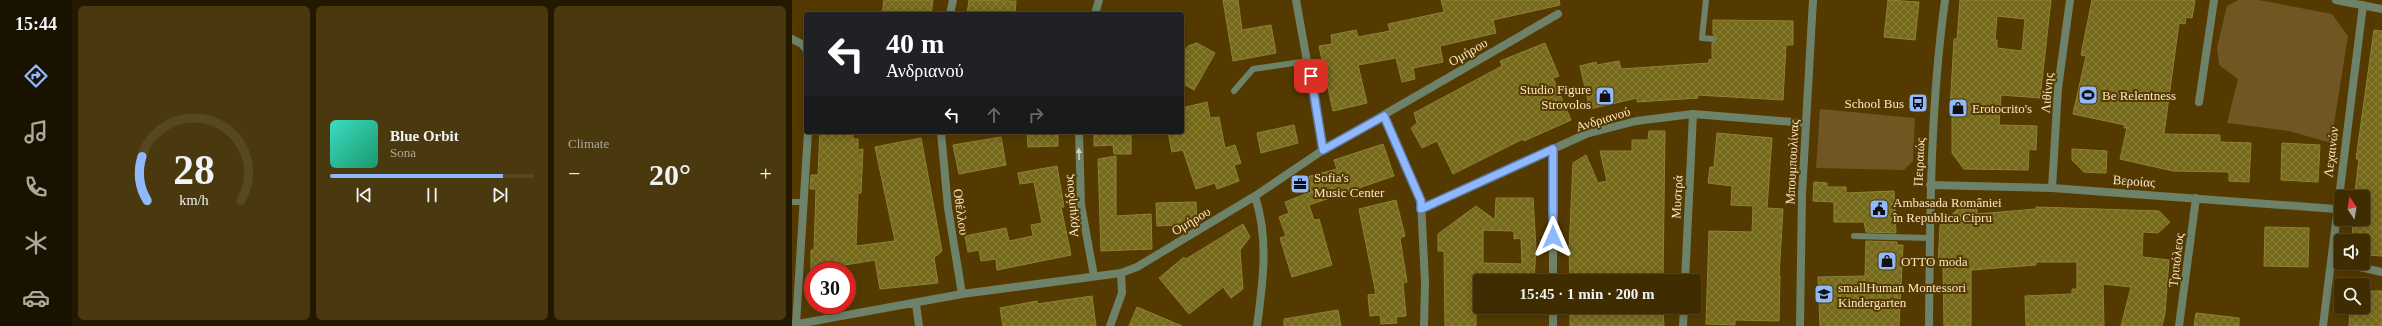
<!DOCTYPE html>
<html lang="en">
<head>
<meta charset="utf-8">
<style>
  :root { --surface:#3f2c00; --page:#4a380f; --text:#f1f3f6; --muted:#ada799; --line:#584822; --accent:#8fb8fd }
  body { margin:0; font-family:"Times New Roman",serif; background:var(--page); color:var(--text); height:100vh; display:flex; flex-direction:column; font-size:15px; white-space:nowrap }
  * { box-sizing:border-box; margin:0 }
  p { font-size:13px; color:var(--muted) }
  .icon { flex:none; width:22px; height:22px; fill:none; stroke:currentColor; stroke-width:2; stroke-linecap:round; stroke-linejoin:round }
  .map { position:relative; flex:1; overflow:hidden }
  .sheet { display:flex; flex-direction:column; gap:6px; padding:6px; background:#231800; width:720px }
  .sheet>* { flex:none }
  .banner { position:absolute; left:12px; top:12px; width:380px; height:122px; border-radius:4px; box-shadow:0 2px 10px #0003,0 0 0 1px var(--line); background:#202124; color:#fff; overflow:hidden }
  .needle { width:26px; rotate:348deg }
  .buttons { position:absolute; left:1542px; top:190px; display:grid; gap:8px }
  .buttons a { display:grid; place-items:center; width:36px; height:36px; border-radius:4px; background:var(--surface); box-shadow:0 2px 10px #0003,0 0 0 1px var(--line); font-size:20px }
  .speed { position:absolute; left:12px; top:262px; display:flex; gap:8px; font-size:20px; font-weight:700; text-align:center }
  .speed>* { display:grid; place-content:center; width:52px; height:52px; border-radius:50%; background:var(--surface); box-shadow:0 2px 10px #0003,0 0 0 1px var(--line); line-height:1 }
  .speed .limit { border:6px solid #d22; background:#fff; color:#111 }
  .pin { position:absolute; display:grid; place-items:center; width:34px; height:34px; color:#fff; margin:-17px; border-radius:8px; box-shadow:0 2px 6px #0006 }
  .me { position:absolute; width:44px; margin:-22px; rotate:0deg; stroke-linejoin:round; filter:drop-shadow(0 0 3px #0008) }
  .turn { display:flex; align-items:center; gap:14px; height:84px; padding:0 16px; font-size:18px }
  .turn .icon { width:52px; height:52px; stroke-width:2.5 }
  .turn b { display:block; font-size:28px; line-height:34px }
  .lanes { display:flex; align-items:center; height:38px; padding:0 16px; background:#0003; justify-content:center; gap:20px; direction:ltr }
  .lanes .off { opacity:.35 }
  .big { font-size:30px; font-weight:600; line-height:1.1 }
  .sheet .card { flex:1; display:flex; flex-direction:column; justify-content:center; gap:6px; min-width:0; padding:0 14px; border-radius:6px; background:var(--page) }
  .sheet .dial { align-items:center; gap:0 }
  .dial svg { height:104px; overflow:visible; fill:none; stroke:var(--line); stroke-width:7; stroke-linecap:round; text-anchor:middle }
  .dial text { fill:var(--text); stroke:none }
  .song { display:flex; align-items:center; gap:12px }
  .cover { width:48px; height:48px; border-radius:6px; background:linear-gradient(135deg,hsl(170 70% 55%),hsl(160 70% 35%)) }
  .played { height:4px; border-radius:2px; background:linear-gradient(90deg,var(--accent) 85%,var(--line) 85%) }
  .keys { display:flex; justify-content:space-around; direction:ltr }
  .heat { display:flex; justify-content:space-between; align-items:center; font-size:22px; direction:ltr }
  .sheet .tiles { flex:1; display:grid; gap:6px; grid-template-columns:repeat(3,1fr) }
  .trip { position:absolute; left:681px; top:274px; width:228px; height:40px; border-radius:4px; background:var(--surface); box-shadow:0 2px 10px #0003,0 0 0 1px var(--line); font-weight:600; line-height:40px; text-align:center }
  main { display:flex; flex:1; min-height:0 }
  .dock { display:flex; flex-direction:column; width:72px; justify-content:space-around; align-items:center; background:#191200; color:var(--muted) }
  .dock .icon { width:28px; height:28px }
  .dock .selected { color:var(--accent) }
  .dock b { font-size:18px; color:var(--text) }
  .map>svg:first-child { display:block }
  .green { fill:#715522 }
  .building { fill:url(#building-cross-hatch); stroke:#8e8237; fill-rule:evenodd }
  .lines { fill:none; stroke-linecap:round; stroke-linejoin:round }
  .service { stroke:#6e8269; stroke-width:6 }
  .minor { stroke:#6e8269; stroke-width:8 }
  .tertiary { stroke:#6e8269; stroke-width:8 }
  .oneway { fill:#d8cdaf }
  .route-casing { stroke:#5d78a4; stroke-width:10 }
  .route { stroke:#8fb8fd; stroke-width:7 }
  .labels { text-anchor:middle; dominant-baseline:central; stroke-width:4; stroke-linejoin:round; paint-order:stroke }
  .street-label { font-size:13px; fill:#fbe6c6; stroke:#543a00 }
  .poi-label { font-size:13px; fill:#fbe6c6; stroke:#543a00; text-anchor:start }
</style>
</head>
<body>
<main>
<nav class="dock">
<b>15:44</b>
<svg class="icon selected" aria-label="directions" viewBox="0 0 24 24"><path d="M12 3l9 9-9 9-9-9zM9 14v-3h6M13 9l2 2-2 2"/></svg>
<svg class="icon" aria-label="music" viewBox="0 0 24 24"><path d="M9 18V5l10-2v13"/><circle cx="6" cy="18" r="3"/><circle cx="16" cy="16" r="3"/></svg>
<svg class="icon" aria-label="phone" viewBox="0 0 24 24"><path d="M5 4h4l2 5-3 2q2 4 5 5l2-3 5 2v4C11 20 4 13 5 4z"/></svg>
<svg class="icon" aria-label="climate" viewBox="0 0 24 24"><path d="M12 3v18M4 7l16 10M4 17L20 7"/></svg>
<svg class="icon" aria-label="car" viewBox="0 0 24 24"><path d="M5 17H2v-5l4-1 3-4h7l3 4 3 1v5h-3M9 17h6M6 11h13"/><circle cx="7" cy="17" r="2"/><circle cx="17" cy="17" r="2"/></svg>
</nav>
<section class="sheet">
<div class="tiles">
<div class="card dial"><svg viewBox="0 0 100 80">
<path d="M14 69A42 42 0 1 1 86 69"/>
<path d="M14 69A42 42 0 0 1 10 35" stroke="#8fb8fd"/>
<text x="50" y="56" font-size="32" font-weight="700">28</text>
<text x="50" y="72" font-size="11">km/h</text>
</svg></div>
<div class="card">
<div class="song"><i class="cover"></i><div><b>Blue Orbit</b><p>Sona</p></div></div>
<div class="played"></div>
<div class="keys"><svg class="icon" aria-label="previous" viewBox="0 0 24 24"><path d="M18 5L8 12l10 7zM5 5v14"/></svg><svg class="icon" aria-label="pause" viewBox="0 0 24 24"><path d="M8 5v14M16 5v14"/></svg><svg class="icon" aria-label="next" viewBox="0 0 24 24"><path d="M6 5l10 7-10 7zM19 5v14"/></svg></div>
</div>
<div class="card"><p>Climate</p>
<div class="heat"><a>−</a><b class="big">20°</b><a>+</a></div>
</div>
</div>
</section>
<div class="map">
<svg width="1590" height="326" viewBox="0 0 1590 326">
  <defs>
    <pattern id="building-cross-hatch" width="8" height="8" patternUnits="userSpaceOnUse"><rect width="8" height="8" fill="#75691a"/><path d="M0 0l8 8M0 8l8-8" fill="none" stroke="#8a7e3a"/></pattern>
  </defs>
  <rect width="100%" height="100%" fill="#543a00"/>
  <path class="green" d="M1446,0H1467L1540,14L1556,36L1539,143L1497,131L1435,123L1446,79L1427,65L1425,47L1435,6Z
    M1028,109L1123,118L1121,161L1112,170L1024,168Z"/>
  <path class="building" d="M92,0H141L139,14H90Z
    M177,0L224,1L223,14H175Z
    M431,0H446L450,30L479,25L484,53L441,61Z
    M649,0H767L768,5L701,20L704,33L648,46L651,62L621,68L623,79L610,82L604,58L566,65L575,103L541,111L527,46L540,44L539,35L564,30L566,37L598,31L596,24L652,12Z
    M1096,0L1127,2L1123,40L1092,37Z
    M1168,0H1259L1248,98L1209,95L1207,125L1245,126L1244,150L1237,149L1236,170L1172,169L1160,153V110H1158L1162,39H1165ZM1205,16L1233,19L1230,51L1205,48V40H1203Z
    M1300,0H1403L1400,18L1394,17L1393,24L1387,23L1372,134L1428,135V142L1459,143L1457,182L1437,181V172L1381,171L1328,159L1335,128H1332L1333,125L1281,114L1294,56L1289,55Z
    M921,20L1001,21V45H994L991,100L905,95L906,98L845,102V98L798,109L788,66L804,62L805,65L827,61L829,69L917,63V59L920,60V43L925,39L921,34Z
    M1582,30L1590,31V256L1571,255V241H1560L1561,219H1571V193L1563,192L1567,159H1564Z
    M405,43L423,53L402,90L390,83V55L396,46Z
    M753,43L767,76L761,78L779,120L732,141L731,139L661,174L645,141L630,148L619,128L625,123L622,113L710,66L708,61Z
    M415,102L418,118L427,117L433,148L443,145L449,163L442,165L447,181L425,189L423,183L404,189L391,150L380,152L376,132H390V108Z
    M502,125L506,143L469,153L465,133Z
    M857,131H873L871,281H778L777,250L781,163L794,155L806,183L815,181L808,151H840V140H856Z
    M28,132H61V139H66V150L71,149L69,193H66L64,246L103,241L83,147L129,138L150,251L142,258L146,283L88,289L83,260L47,266V271H19V250H22L24,189H18L19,175H26Z
    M235,132H266V146L236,147Z
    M302,132H339V154H322L321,145L302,146Z
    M925,133L980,138L975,208L991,209L987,276H988L987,321L943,320V325L914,324L917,231L960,232L961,206L939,205L940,186L916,183L918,167H922Z
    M209,137L214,165L167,174L161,145Z
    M1490,143L1528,145L1526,182L1489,180Z
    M591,144L602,176L517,205L522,220L527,219L540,265L500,277L488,238L494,236L487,217L497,213L493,202L519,192L515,177L545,169L542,160Z
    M1280,149L1315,151L1314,173L1292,172L1280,160Z
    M324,156V216L359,214L360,249L309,251L306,159Z
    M265,166L272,207H269L279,255L205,270L204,259L189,261L187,250L176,252L173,236L214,228L217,241L241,236L239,225L250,223L242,182L228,184L226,173Z
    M1022,182L1035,183V187H1054V193L1102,191L1104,233L1074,232L1072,222H1042V202L1021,201Z
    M704,198H741L744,248L742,281H684V326H653L652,251H646V234L684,206L703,220ZM691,230L722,231V239L729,238L730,264L691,263Z
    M604,200L613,236L608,238L615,282L611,283L614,316L604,317L605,323L589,324L588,315L578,316L576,295L584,294L567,209Z
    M404,202L405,224L365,226L364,203Z
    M1244,207L1367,211L1378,222L1366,233L1351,232L1350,257L1377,260L1373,313L1370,326H1329L1339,287L1311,284L1312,326H1234L1233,296L1280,294V289H1285V262H1244V265L1179,270V326H1152L1151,266H1146L1148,225L1166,209H1185V214L1244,209Z
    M451,224L458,237L448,250L451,289L439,298L431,287L397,314L367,278L392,257L394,259Z
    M1473,227L1517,228L1516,267L1472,266Z
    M1074,241L1105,242V245H1111L1107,326H1028L1026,277L1073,276Z
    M1571,291H1590V326H1557L1558,307H1571Z
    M300,296L304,326H211L208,308L245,301V304Z
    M345,307L390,326H337Z
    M778,307H871L872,326H778Z
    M546,310L549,326H492V319Z
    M1404,313L1447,318V326H1402Z"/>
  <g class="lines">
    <path class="service" d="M914,0L910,38L921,39
      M442,91L461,69L516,61
      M0,202H12
      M1062,236L1138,238"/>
    <path class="minor" d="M504,0L531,150
      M1544,0L1590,9
      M158,14L161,0
      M303,14L307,0
      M0,39L10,44L14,49
      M1407,102L1422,0
      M592,116L629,201L633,283L632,326
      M149,132L156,208L170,294
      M287,132L289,205L302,276
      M1138,185L1260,188L1544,209
      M1260,188L1266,88L1278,0
      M463,196C477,240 471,281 465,326
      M629,209L794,134L844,121L901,114L1013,123
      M1549,263L1590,272
      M761,281V149
      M893,281L901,114
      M124,304L127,326
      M4,324L16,132
      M0,325L170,294L329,273L345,267L463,196L531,150L766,14
      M318,326L330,293L329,273
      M761,326V307
      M891,326L892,307
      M1008,326L1010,194L1021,0
      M1387,326L1404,198
      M1531,326L1571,5"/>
    <path class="tertiary" d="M1137,326C1138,217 1138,108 1153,0"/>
  </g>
  <defs><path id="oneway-solid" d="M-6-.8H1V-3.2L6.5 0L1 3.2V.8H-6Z"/></defs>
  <use class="oneway" href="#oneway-solid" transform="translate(287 154) rotate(-92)"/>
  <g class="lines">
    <defs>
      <path id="route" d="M519,76L531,150L592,116L629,201V209L761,149V237"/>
    </defs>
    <use href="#route" class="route-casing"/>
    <use href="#route" class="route"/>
  </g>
  <defs>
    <symbol id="stadium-square" viewBox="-11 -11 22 22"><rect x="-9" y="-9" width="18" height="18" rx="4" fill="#8fb8fd" stroke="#543a00"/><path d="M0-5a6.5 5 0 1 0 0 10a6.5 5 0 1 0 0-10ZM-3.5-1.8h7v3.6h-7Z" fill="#111"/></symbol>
    <symbol id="shop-square" viewBox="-11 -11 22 22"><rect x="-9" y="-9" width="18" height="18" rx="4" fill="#8fb8fd" stroke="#543a00"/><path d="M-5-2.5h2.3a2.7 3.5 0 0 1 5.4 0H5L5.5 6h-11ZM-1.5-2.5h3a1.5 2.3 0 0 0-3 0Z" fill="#111"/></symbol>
    <symbol id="bus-square" viewBox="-11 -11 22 22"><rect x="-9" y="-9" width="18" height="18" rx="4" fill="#8fb8fd" stroke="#543a00"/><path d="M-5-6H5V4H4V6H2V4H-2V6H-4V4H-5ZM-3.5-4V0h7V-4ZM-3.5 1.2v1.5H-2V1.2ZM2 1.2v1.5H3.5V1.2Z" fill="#111"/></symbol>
    <symbol id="office-square" viewBox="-11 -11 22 22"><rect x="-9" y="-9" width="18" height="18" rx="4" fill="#8fb8fd" stroke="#543a00"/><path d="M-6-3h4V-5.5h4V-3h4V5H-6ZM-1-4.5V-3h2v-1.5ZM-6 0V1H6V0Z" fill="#111"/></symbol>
    <symbol id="civic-square" viewBox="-11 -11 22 22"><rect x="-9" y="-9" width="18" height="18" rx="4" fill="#8fb8fd" stroke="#543a00"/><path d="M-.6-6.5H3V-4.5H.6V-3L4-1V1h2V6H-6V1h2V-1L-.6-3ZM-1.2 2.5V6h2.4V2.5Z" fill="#111"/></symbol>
    <symbol id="school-square" viewBox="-11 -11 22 22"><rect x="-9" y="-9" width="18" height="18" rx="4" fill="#8fb8fd" stroke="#543a00"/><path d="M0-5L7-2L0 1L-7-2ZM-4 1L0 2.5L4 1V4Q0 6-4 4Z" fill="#111"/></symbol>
  </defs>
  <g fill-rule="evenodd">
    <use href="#stadium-square" x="1285" y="84" width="22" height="22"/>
    <use href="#shop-square" x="802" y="85" width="22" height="22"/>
    <use href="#bus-square" x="1115" y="92" width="22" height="22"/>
    <use href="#shop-square" x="1155" y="97" width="22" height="22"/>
    <use href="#office-square" x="497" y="173" width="22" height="22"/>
    <use href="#civic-square" x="1076" y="198" width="22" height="22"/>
    <use href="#shop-square" x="1084" y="250" width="22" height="22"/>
    <use href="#school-square" x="1021" y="283" width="22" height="22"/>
  </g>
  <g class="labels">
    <g class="street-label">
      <text transform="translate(676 52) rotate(-30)">Ομήρου</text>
      <text transform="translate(1255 93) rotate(-85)">Λιθίνης</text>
      <text transform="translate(811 119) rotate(-17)">Ανδριανού</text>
      <text transform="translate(1539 152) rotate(-83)">Λεχαινών</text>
      <text transform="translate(1000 162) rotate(-87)">Μπουμπουλίνας</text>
      <text transform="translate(1127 162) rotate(-87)">Πειραιώς</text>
      <text transform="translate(1342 181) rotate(4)">Βεροίας</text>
      <text transform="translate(885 197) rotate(-87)">Μυστρά</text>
      <text transform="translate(279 206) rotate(-95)">Αρχιμήδους</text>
      <text transform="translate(169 212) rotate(82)">Οθέλλου</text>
      <text transform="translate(399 221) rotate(-31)">Ομήρου</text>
      <text transform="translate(1384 260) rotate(-83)">Τριπόλεος</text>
    </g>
    <g class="poi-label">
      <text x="799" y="89" text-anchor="end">Studio Figure<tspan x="799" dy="15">Strovolos</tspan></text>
      <text x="1310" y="95">Be Relentness</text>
      <text x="1112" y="103" text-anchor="end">School Bus</text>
      <text x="1180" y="108">Erotocrito's</text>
      <text x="522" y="177">Sofia's<tspan x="522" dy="15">Music Center</tspan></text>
      <text x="1101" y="202">Ambasada României<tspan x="1101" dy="15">în Republica Cipru</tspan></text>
      <text x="1109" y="261">OTTO moda</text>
      <text x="1046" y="287">smallHuman Montessori<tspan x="1046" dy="15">Kindergarten</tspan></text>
    </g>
  </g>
</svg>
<div class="buttons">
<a><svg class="needle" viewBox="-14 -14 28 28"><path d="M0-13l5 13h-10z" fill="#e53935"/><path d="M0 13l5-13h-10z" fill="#ada799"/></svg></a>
<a><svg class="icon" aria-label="sound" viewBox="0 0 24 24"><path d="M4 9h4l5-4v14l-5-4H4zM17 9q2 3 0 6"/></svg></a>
<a><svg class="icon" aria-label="search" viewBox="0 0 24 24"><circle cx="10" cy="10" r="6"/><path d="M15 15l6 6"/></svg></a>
</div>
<div class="speed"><div class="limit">30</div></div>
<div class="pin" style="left:519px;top:76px;background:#d93025"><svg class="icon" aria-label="arrive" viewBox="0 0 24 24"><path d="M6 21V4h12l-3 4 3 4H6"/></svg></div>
<svg class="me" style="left:761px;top:237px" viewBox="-20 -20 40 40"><path d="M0-17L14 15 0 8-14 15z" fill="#8fb8fd" stroke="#fff" stroke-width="4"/></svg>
<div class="trip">15:45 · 1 min · 200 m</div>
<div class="banner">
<div class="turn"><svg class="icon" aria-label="left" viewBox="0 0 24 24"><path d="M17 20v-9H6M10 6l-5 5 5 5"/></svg><div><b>40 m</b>Ανδριανού</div></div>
<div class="lanes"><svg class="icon" aria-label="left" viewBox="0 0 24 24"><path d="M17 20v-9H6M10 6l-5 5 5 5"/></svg><svg class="icon off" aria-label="ahead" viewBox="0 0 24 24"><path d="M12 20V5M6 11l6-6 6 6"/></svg><svg class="icon off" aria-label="right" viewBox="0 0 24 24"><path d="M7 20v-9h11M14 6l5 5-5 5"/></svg></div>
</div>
</div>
</main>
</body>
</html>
